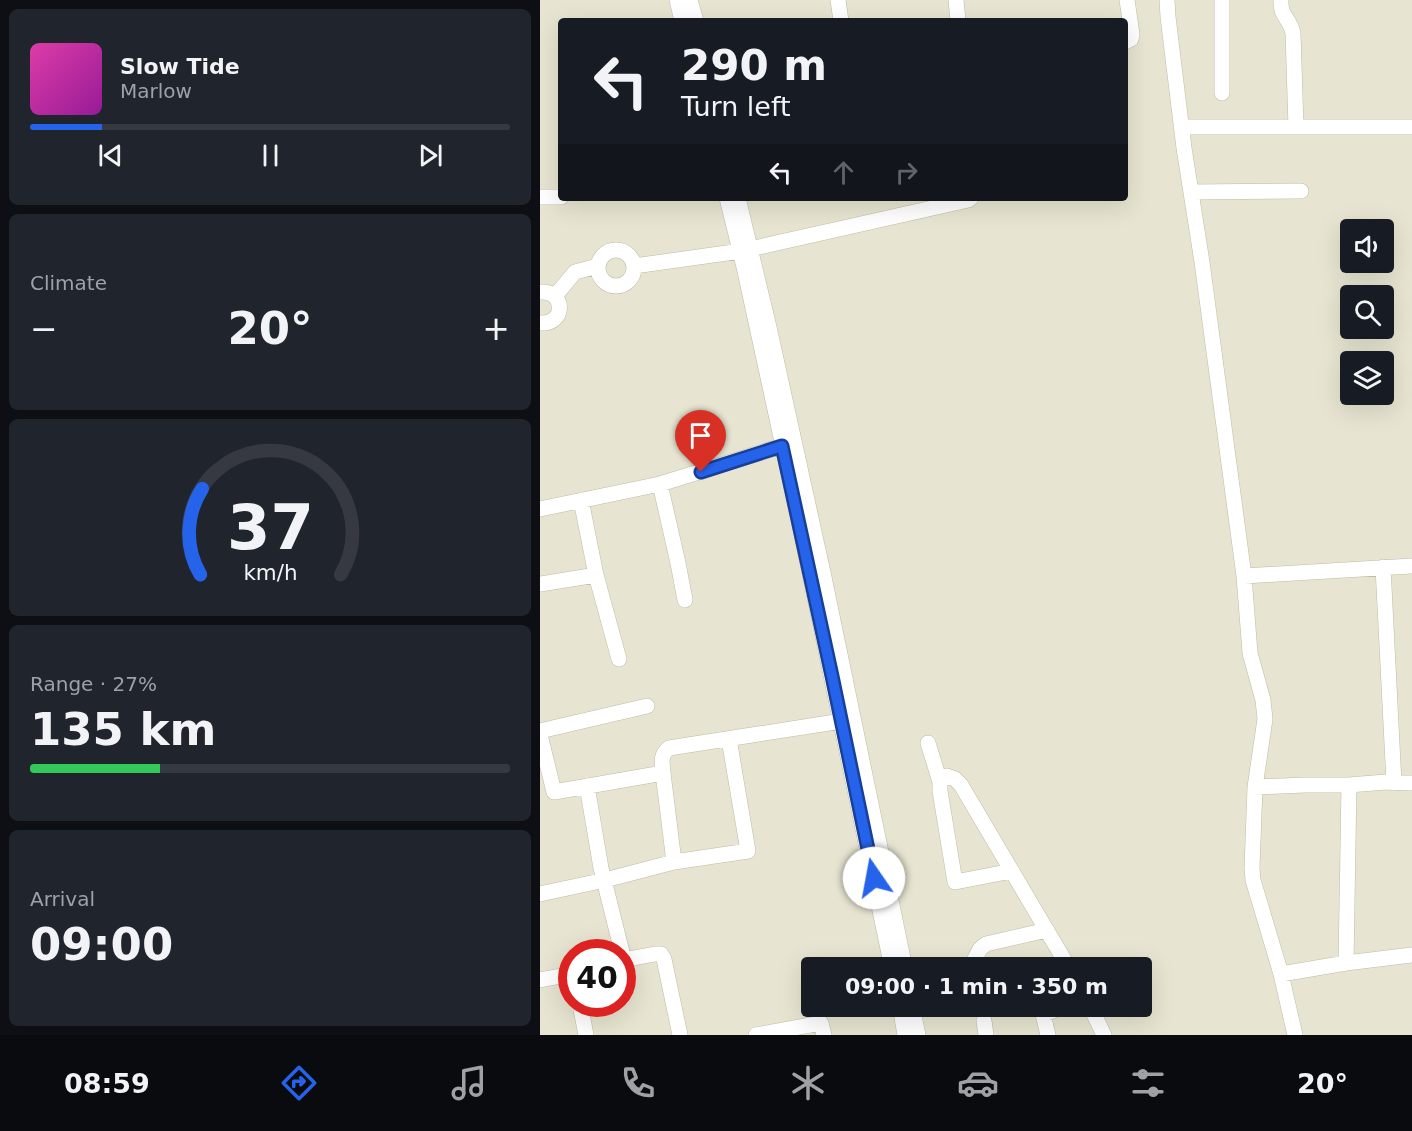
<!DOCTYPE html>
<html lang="en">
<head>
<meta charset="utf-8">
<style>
  :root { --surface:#171b24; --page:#20242c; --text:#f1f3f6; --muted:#9ea1a6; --line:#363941; --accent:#2563eb }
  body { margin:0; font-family:"DejaVu Sans",sans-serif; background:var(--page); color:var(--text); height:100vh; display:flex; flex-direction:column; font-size:22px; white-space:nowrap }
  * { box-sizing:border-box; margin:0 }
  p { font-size:20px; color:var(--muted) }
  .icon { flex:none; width:33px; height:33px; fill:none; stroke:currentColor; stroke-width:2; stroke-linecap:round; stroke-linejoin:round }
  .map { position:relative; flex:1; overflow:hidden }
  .panel { display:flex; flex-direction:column; gap:9px; padding:9px; background:#0d0f14; width:540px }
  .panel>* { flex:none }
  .banner { position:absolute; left:18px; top:18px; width:570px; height:183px; border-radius:6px; box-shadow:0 6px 24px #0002; background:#171b24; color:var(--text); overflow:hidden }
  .fabs { position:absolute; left:800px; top:219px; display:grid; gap:12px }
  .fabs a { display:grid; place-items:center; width:54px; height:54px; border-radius:6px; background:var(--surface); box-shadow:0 6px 24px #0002; font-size:30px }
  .speed { position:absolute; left:18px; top:939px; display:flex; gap:12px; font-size:30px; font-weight:700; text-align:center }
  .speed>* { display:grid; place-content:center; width:78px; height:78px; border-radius:50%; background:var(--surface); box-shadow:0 6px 24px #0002; line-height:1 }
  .speed .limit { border:9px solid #d22; background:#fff; color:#111 }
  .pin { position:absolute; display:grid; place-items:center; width:51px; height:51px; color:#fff; margin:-62px -26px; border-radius:50% 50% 50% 0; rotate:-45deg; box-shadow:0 0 6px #0007 }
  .pin .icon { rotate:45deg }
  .me { position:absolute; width:66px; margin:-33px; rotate:348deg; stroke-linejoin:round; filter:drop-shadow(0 0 4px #0008) }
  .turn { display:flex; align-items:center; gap:21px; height:126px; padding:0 24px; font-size:27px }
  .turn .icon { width:78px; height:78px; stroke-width:2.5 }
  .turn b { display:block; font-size:42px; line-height:51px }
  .lanes { display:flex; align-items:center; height:57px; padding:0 24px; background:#0003; justify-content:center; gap:30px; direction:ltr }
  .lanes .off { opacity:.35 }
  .big { font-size:45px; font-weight:800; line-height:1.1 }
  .panel .card { flex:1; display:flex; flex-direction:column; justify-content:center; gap:9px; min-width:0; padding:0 21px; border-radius:9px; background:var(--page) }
  .panel .dial { align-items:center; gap:0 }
  .dial svg { height:156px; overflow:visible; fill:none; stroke:var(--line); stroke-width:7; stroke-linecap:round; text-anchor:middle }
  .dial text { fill:var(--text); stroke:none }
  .song { display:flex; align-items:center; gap:18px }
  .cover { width:72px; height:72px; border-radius:9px; background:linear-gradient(135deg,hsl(320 70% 55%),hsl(300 70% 35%)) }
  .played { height:6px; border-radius:3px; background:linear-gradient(90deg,var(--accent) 15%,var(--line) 15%) }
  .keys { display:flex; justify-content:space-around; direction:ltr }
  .heat { display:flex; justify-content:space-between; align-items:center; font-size:33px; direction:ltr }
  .charge { height:9px; border-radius:4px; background:linear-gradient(90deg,#34c759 27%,var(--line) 0) }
  .trip { position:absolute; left:261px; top:957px; width:351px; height:60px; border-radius:6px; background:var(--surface); box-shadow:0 6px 24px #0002; font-weight:800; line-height:60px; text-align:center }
  .dock { display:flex; height:96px; justify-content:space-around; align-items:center; background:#090b0e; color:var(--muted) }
  .dock .icon { width:42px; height:42px }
  .dock .selected { color:var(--accent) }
  .dock b { font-size:27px; color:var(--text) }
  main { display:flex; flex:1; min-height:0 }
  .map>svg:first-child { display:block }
  .residential { fill:#e7e5d1; fill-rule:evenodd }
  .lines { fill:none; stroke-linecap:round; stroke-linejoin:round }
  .minor-casing { stroke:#bebba6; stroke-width:16 }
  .minor { stroke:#fff; stroke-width:15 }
  .route-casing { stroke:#184099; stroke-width:15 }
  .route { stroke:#2563eb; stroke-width:10 }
</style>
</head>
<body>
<main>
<section class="panel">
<div class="card">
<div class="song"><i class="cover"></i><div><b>Slow Tide</b><p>Marlow</p></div></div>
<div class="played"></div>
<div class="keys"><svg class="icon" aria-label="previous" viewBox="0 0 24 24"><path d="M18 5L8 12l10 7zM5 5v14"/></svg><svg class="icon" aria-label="pause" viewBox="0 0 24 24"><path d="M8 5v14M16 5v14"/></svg><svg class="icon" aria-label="next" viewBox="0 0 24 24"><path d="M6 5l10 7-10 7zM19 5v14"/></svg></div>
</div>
<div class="card"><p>Climate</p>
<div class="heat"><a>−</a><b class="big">20°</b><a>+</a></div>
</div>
<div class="card dial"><svg viewBox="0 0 100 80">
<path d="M14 69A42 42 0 1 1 86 69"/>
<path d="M14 69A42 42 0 0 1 15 25" stroke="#2563eb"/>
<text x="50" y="56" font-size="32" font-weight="700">37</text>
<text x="50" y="72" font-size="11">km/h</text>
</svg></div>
<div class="card"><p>Range · 27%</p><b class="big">135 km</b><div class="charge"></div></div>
<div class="card"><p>Arrival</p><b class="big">09:00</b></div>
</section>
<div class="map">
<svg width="872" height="1035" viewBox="0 0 872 1035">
  <rect width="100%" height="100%" fill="#f3f1e4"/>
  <path class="residential" d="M0,0H872V1035H0ZM21,21H585V198H21ZM810,230H843V262H810ZM810,296H843V328H810ZM810,362H843V394H810ZM32,952H82V1004H32ZM272,968H602V1006H272Z"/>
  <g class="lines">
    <defs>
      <path id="minor" d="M137,0L142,21
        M150,0L156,21
        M298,0L301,21
        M416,0L418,21
        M627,0L628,17L644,148L662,262L704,576L872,566
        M741,0C740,17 750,18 753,33L756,127
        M585,42L591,39L592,34L587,0
        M682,93V0
        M641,127H872
        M651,192L761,191
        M0,197H21
        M187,198L204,267L254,497L352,968
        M198,198L229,327L284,577L365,968
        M58 268a18 18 0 1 1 36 0a18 18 0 1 1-36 0Z
        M94,266L201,251L428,200L431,198
        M0,292C26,290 26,325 0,323
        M15,296L35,272L58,266
        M120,484L138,563L145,600
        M41,500L56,575L79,659
        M0,509L120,484L242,446
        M843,567L854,783
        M704,576L710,653L723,700L725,719L715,787L712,868L713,880L741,974L755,1035
        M0,584L56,575
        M0,731L107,706
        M0,735L14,792L123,773C122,763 120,755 129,748L302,721
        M388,743L400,782
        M123,773L134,862
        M47,786L61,868L82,952
        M715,787L765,785H809L846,782L872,783
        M472,871L415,882L400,791V782L407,776L415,779L421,785L529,968
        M0,894L65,880L134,862L208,851L189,739
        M83,960L115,954H121L124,959L140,1035
        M806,963L809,785
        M430,968L440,949L446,944L507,930
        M741,974L806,963L872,955
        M0,980L32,974
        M40,1004L46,1035
        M360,1006L365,1035
        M372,1006L378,1035
        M501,1006L508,1035
        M550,1006L564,1035
        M504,1014L526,1006
        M444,1021L446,1035
        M216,1035L281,1023L284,1035"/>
    </defs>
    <use href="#minor" class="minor-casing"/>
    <use href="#minor" class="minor"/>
  </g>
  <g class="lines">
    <defs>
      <path id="route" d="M161,472L242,446L292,676L334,878"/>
    </defs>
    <use href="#route" class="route-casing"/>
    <use href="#route" class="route"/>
  </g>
</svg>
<div class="fabs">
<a><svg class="icon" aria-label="sound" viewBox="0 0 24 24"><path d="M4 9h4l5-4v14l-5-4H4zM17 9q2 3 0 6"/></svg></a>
<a><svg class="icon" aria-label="search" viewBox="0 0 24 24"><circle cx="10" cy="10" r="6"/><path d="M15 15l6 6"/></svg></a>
<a><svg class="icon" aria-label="layers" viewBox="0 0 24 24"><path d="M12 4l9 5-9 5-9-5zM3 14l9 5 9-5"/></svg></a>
</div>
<div class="speed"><div class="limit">40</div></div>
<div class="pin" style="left:161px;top:472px;background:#d93025"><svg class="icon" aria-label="arrive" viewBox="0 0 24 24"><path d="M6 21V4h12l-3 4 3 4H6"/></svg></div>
<svg class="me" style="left:334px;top:878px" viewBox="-20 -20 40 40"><circle r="19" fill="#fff"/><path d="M0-13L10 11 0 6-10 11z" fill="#2563eb"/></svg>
<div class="trip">09:00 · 1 min · 350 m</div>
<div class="banner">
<div class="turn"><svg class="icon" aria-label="left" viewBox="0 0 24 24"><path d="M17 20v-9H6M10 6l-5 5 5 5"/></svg><div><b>290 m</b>Turn left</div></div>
<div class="lanes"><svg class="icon" aria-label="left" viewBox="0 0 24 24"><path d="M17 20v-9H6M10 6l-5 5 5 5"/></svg><svg class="icon off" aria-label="ahead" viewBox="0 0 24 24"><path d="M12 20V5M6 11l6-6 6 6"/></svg><svg class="icon off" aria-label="right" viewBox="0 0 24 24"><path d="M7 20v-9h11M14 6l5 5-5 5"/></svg></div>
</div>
</div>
</main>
<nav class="dock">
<b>08:59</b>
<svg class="icon selected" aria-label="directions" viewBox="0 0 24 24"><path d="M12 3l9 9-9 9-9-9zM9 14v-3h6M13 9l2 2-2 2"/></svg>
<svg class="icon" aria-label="music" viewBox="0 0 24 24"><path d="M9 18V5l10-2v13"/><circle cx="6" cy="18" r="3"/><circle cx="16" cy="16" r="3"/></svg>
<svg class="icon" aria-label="phone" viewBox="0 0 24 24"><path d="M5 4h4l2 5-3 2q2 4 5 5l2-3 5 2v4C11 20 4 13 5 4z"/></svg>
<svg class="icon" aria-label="climate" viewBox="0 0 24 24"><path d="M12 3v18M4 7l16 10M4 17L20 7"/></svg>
<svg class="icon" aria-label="car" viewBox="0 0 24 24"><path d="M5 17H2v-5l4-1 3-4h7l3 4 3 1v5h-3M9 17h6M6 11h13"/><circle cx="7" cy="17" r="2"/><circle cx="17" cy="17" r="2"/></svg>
<svg class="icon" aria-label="filters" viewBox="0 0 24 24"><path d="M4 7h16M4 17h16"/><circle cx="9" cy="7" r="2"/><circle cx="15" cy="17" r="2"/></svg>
<b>20°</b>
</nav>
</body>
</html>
